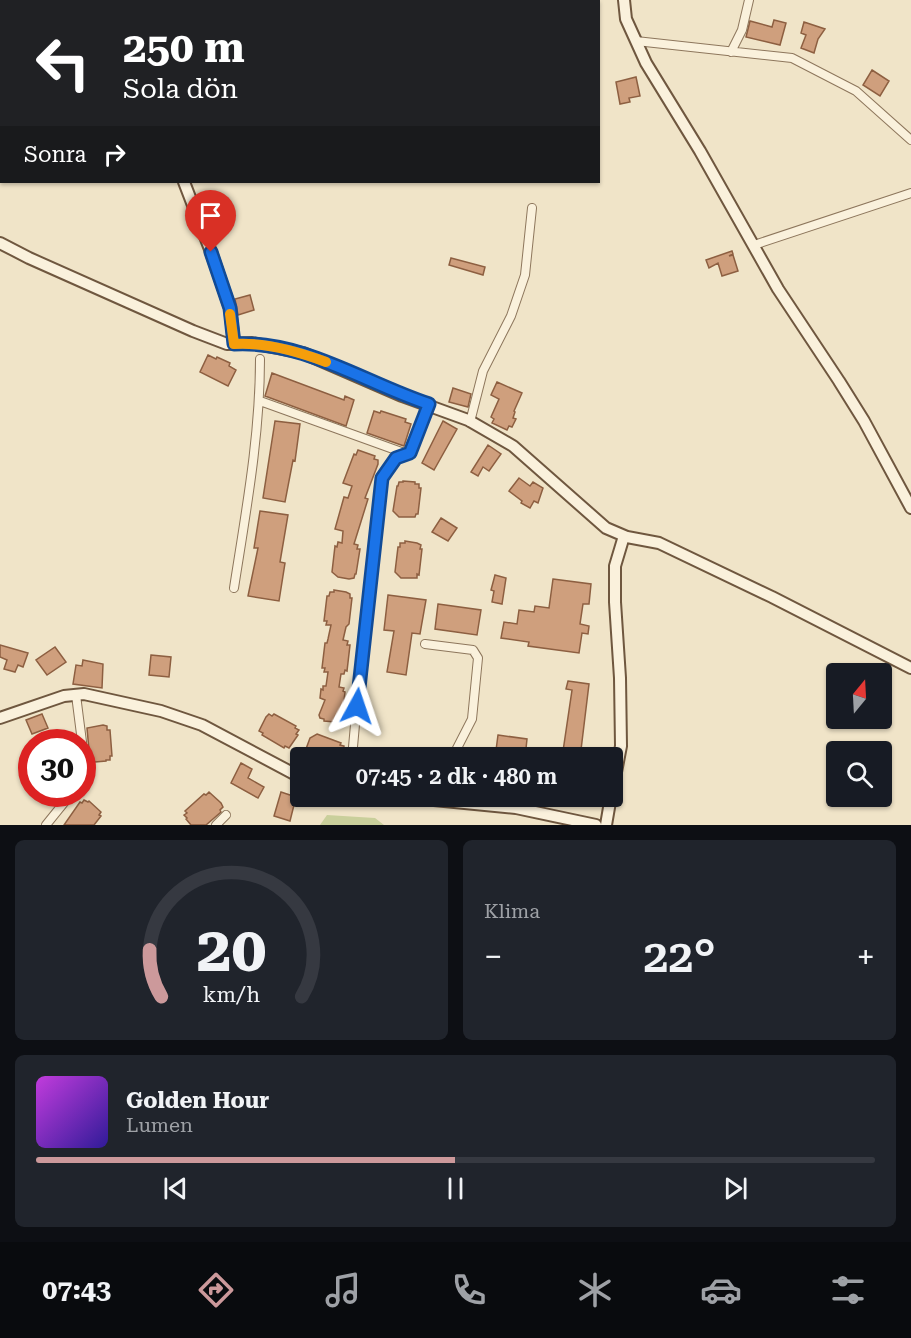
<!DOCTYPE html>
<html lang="tr">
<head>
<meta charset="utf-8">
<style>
  :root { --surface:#171b24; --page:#20242c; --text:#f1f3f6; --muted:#9ea1a6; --line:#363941; --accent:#cc999b }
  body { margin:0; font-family:"Roboto Serif",serif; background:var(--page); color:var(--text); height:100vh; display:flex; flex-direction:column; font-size:22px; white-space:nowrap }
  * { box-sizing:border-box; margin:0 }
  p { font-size:20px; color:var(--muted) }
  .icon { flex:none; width:33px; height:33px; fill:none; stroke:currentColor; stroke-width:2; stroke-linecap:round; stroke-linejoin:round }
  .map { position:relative; height:825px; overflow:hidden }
  .details { display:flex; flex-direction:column; gap:15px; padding:15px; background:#0d0f14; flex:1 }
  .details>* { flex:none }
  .hud { position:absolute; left:0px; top:0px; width:600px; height:183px; box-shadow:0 2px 4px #0004; background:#202124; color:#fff; overflow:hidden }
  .needle { width:39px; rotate:18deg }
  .controls { position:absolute; left:826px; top:663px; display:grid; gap:12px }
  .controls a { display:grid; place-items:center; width:66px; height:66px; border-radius:6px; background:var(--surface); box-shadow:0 2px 4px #0004; font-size:30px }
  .speed { position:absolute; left:18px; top:729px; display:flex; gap:12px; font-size:30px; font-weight:700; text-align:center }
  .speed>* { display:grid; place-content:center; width:78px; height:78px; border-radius:50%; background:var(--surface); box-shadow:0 2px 4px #0004; line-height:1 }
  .speed .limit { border:9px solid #d22; background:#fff; color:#111 }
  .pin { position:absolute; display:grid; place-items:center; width:51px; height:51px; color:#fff; margin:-62px -26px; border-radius:50% 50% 50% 0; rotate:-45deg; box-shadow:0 0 6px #0007 }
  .pin .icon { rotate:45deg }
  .me { position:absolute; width:66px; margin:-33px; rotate:5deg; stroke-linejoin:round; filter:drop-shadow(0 0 4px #0008) }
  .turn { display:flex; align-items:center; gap:21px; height:126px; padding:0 24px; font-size:27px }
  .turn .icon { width:78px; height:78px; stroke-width:2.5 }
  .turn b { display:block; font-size:42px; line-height:51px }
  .then { display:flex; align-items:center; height:57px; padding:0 24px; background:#0003; gap:12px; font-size:22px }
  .big { font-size:45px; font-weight:600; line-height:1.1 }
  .details .card { flex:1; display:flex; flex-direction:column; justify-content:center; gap:9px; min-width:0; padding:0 21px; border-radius:9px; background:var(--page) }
  .details .dial { align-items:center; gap:0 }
  .dial svg { height:156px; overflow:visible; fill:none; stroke:var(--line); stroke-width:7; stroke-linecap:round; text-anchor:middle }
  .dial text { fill:var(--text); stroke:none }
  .song { display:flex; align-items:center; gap:18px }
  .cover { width:72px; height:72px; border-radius:9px; background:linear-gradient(135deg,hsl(290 70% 55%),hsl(250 70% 35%)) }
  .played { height:6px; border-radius:3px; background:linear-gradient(90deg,var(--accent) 50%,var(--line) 50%) }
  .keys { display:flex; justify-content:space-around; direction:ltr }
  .heat { display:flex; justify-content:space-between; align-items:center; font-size:33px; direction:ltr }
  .details .tiles { flex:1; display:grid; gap:15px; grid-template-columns:1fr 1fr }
  .card:last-child { grid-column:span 2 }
  .trip { position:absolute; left:290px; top:747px; width:333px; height:60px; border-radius:6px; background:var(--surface); box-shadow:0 2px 4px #0004; font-weight:600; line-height:60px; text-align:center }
  .dock { display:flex; height:96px; justify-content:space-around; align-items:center; background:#090b0e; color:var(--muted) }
  .dock .icon { width:42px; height:42px }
  .dock .on { color:var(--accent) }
  .dock b { font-size:27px; color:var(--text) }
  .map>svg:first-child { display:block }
  .green { fill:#c9cf9b }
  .building { fill:#cf9f7d; stroke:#8d5f41; stroke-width:1.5 }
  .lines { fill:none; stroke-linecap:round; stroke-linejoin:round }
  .street-casing { stroke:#8d765c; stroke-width:10 }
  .secondary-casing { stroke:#6f573f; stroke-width:14 }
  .street { stroke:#faf1dc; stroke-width:8 }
  .secondary { stroke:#faf1dc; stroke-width:10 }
  .route-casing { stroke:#114b97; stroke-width:15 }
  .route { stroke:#1a73e8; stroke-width:10 }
  .slow { stroke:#f59e0b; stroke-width:10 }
</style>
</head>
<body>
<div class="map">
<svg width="911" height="825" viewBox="0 0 911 825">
  <rect width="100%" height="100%" fill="#f0e4c8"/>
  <path class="green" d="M327,815L375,818L384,825H320Z"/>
  <path class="building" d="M774,20L786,23L780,45L746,37L750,21L772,27Z
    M804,22L825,29L818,39L814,53L801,48L806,35L801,33Z
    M872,70L889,81L880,96L863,85Z
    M636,77L640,96L629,98L630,102L620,104L616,82Z
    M217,200L218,229H210L199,201Z
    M732,251L733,254L729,256L733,255L738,271L722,276L718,263L709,268L706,260Z
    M451,258L485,267L483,275L449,265Z
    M250,295L254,310L238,315L235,299Z
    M208,355L216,359L217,357L230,363L229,366L236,370L228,386L200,372Z
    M272,373L344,400L345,396L354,400L346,426L265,396Z
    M497,382L522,393L514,411L515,412L513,418L516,419L512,427L509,426L507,430L492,423L494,419L491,417L499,399L491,395Z
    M453,388L471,394L468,407L449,402Z
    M374,411L380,413L381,411L406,419L405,422L411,424L404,446L367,433Z
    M275,421L300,424L295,461L293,460L285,502L263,498Z
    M443,421L457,429L434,470L422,463Z
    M488,445L501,454L489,471L483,467L478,476L471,472Z
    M358,450L375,456L374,459L378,460V464L365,498L368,499L354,544L358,545L357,549H360L356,574H355L354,578L349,579L338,577L332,572L335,546L337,547L338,542L342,543L343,531L335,529L344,497L348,498L352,486L343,483L354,454L356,455Z
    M519,478L530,486L533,482L543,488L538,503L534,501L530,508L521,503L522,501L509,491Z
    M403,481L415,482V484H419V488H421L418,514H416L415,517H399L393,511L397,486H398L399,482H403Z
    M260,511L288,515L280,562L285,563L279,601L248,596L258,548H254Z
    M441,518L457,528L448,541L432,532Z
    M405,541L417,543L421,545L420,549H422L419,575L417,574V578H401L395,572L398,547H400V543H405Z
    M495,575L506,578L502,604L492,602L494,591L491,590Z
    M553,579L591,584L589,604H583L580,624L589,626L588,634L582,633L579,653L528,646L529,642L501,638L504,622L517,624L519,610L534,612L535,606L549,608Z
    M334,590L346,592L350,594V598H352L349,624L346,627L343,640L348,641L347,645H350L347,671L345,670L344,674H341L339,687L344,688L343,691L345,692L342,717H340V721L336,720L335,722L324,721V719L320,718L319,715L325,700L320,698L321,689L323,690V686H326L328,672H324L325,668H322L325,643H327L328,639L331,625H326L327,621H324L327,596H329L330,592H334Z
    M388,595L426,600L420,634L412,633L406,675L387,672L394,631L384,630Z
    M438,604L481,610L477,635L435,629Z
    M0,645L28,653L23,667L18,665L15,672L4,669L7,660L0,657Z
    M55,647L66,662L47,675L36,660Z
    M151,655L171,657L169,677L149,675Z
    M83,660L103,664L102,688L73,684L76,665L82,666Z
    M568,681L589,684L580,758H562L572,690L566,689Z
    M42,714L48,728L32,734L26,720Z
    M269,714L272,716L274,714L296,726L295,728L299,730L296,734L298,735L289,748L285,746L284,748L262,735L263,733L259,731L266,717Z
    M103,725L107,726V730H110L112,756H110V760H106V761L95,762L94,761H90L87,728Z
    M317,734L341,743L340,745L344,746L342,758H308L309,755L306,754V749L310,738Z
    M498,735L527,739L525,758H495Z
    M241,763L252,769L248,778L264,787L258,798L231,783Z
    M209,792L221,803L223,807L220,810L221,812L206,825H191L186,819L187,818L184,815L187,813L185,811L204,794L206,795Z
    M281,792L296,797L290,821L274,816Z
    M84,800L88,802L89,801L101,812L99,815L101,816L94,825H64L80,802L82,803Z"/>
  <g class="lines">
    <defs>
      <path id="street" d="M636,41L792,58L856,91L911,140
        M731,52L742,30L749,0
        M754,245L911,193
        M260,401L407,454
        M470,422L483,371L511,316L525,275L532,208
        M234,588C246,511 260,436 260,359
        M425,644L473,650L478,658L472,719L452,758
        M76,695L82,742
        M82,746L85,768L82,773
        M352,758L362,647L382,478L396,457L410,453L429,404
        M46,825L71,794
        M216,825L226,815"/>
      <path id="secondary" d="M126,0L127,2
        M624,0L626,19L646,63L700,151L778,289L839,381L864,421L911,508
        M184,182L211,252L230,308L234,343
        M0,243L29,258L193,331L227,344L252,343L303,353L402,396L468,420L513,446L606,528L627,537L659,543L772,597L911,668
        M0,718L64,696L84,694L161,711L202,725L300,777
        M612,793L621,746L620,678L615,602V566L624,536
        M393,796L516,808L596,825
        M606,825L611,796"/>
    </defs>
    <use href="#street" class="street-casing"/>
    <use href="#secondary" class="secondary-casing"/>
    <use href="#street" class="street"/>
    <use href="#secondary" class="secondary"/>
  </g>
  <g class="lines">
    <defs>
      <path id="route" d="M211,252L230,308L234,344C303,340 365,383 429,404L410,453L396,458L382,478L357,706"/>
    </defs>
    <use href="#route" class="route-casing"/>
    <use href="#route" class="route"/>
    <path class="slow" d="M230,314L234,344C265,342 297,351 326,362"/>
  </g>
</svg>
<div class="controls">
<a><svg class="needle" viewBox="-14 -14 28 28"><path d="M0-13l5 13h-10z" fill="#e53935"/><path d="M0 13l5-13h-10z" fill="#9ea1a6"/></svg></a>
<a><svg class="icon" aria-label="search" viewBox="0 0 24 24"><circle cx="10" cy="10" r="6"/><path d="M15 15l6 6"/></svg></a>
</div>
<div class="speed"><div class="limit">30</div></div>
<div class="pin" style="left:211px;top:252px;background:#d93025"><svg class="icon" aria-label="arrive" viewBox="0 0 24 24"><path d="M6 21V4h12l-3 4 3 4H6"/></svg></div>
<svg class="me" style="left:357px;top:706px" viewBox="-20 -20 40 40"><path d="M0-17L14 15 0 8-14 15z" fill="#1a73e8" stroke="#fff" stroke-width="4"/></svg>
<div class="trip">07:45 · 2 dk · 480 m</div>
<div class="hud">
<div class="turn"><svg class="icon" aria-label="left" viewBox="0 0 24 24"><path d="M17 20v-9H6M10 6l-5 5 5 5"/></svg><div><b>250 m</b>Sola dön</div></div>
<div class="then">Sonra<svg class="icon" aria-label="right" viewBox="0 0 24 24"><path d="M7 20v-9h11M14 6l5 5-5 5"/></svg></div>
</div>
</div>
<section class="details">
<div class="tiles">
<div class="card dial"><svg viewBox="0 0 100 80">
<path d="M14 69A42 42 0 1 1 86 69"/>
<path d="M14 69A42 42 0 0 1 8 45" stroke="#cc999b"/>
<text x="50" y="56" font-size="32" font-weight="700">20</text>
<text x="50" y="72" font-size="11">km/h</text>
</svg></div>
<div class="card"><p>Klima</p>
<div class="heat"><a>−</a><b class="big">22°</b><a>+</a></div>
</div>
<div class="card">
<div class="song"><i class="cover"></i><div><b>Golden Hour</b><p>Lumen</p></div></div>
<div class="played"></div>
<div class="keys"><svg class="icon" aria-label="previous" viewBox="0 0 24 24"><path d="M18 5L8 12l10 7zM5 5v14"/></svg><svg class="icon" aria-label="pause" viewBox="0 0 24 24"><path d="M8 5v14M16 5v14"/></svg><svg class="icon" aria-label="next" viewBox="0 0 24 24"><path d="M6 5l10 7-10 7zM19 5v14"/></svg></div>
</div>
</div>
</section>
<nav class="dock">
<b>07:43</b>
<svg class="icon on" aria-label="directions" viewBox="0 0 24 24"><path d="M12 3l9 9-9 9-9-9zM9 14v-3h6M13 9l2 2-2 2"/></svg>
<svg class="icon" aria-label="music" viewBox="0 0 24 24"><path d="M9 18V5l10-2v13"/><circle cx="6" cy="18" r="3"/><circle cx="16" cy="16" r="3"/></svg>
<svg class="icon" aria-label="phone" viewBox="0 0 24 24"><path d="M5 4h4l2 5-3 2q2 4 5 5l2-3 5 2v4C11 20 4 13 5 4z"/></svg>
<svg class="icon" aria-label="climate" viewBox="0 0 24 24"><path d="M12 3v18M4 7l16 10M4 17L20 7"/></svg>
<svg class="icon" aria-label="car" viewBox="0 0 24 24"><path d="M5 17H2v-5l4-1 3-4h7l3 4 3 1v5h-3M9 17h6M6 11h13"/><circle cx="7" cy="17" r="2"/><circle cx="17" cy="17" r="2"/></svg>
<svg class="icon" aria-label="filters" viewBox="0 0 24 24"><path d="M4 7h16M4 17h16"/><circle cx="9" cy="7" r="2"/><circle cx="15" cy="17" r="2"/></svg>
</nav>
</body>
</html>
